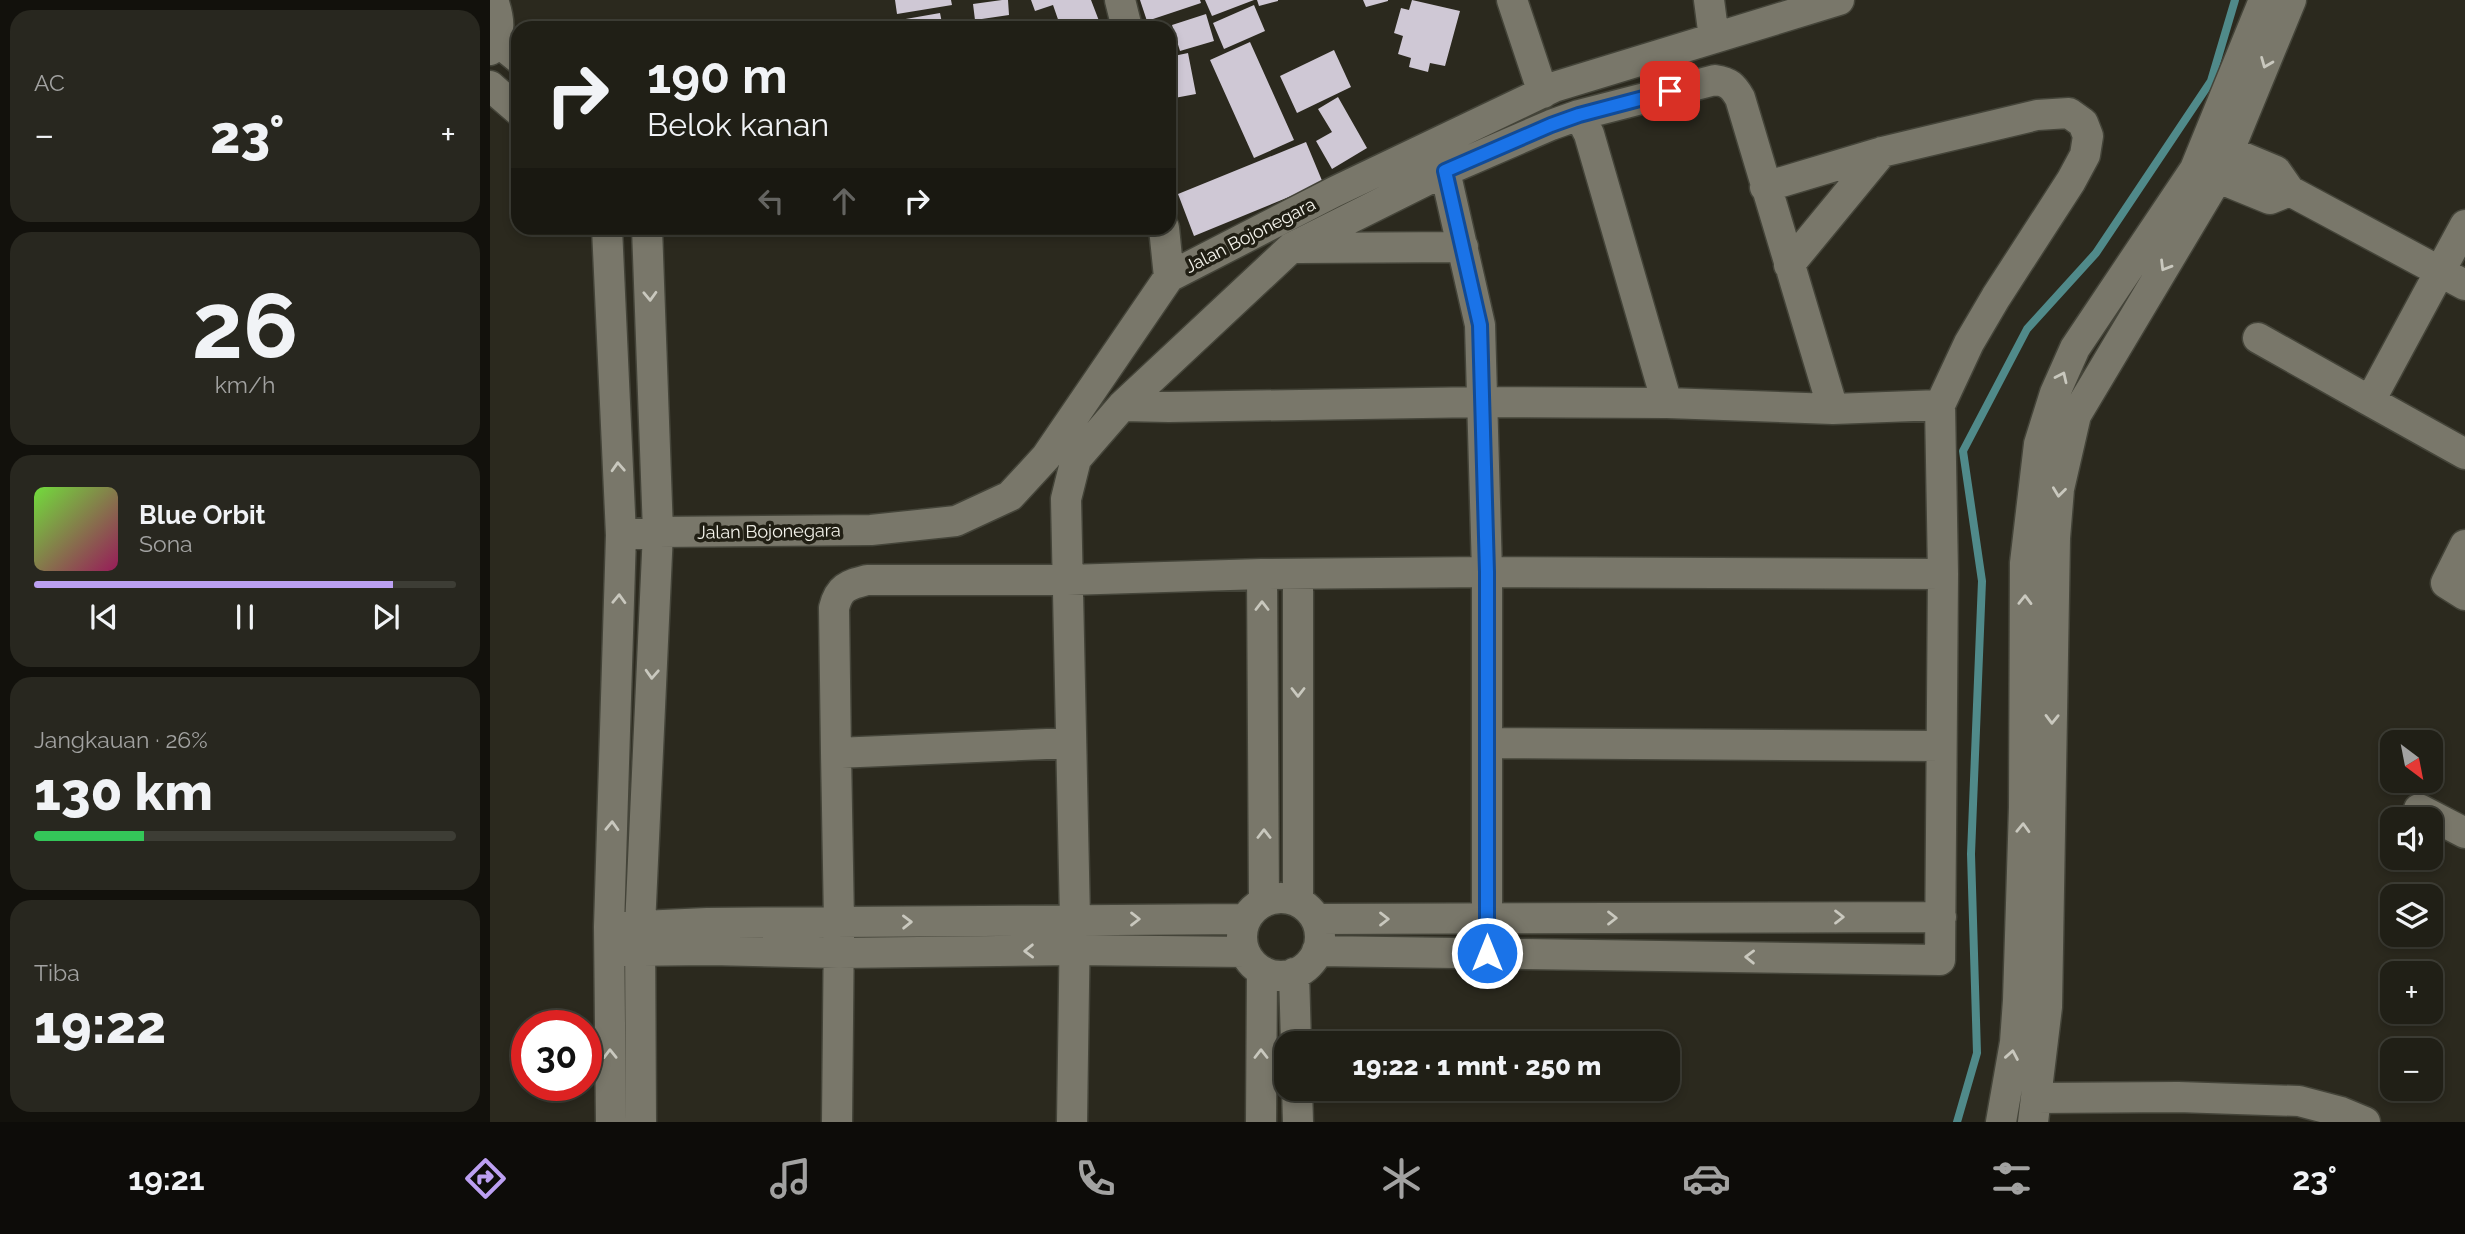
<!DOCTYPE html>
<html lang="id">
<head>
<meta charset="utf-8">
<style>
  :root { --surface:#201f16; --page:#28271f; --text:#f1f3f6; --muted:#a2a2a1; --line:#3d3d35; --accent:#bca0f2 }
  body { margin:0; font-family:Raleway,sans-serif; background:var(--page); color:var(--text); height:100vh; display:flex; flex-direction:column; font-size:26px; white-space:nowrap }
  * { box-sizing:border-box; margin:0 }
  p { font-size:23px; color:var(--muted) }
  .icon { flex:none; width:38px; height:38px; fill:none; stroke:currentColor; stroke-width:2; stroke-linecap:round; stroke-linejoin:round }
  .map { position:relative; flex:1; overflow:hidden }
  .details { display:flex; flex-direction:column; gap:10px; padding:10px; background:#12110c; width:490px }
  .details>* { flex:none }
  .banner { position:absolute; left:21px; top:21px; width:665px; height:214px; border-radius:21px; box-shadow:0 4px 10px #0003,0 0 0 2px var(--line); background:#201f16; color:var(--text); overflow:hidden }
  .needle { width:46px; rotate:148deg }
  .controls { position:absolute; left:1890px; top:730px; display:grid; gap:14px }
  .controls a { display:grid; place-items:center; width:63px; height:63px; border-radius:14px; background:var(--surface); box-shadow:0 4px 10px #0003,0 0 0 2px var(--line); font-size:35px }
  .speed { position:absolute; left:21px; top:1010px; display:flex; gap:14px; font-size:35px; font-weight:700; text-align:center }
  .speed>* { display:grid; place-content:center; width:91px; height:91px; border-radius:50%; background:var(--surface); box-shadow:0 4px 10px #0003,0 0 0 2px var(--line); line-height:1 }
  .speed .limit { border:10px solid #d22; background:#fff; color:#111 }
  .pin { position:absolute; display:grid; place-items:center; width:60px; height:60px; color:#fff; margin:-30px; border-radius:14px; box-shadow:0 4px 10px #0006 }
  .me { position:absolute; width:77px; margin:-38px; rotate:0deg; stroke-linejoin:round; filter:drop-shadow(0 0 5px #0008) }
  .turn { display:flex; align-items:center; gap:24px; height:147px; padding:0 21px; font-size:32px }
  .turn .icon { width:91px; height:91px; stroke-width:2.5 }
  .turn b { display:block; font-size:49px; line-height:60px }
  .lanes { display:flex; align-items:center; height:66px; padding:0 21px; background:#0003; justify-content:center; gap:35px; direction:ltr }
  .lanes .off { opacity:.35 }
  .big { font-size:52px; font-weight:800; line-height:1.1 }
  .details .widget { flex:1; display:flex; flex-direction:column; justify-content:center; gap:10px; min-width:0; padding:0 24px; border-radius:21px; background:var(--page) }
  .details .dial { align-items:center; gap:0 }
  .dial b { font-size:91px; line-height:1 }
  .song { display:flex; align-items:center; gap:21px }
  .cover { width:84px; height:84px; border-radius:10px; background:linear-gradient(135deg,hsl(100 70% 55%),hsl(330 70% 35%)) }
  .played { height:7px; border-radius:4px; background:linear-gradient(90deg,var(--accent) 85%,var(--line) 85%) }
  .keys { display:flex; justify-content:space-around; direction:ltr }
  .heat { display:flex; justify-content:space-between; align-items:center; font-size:38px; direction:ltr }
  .charge { height:10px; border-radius:5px; background:linear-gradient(90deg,#34c759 26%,var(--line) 0) }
  .trip { position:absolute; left:784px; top:1031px; width:406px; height:70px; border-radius:21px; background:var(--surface); box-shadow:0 4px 10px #0003,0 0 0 2px var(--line); font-weight:800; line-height:70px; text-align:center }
  .tab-bar { display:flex; height:112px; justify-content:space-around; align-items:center; background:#0d0c09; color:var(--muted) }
  .tab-bar .icon { width:49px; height:49px }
  .tab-bar .current { color:var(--accent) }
  .tab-bar b { font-size:32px; color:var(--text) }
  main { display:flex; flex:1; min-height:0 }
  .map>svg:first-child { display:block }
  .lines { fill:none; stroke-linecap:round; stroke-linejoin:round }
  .stream { stroke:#508a8a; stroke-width:8 }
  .building { fill:#cfc8d5 }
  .minor-casing { stroke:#444439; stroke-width:33 }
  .minor { stroke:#79776a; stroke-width:30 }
  .oneway { stroke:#c9c8be }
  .route-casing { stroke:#114b97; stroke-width:18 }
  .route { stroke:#1a73e8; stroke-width:12 }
  .labels { text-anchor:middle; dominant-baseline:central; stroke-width:7; stroke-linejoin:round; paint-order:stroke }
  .street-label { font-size:18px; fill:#f4f3eb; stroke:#211f14 }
</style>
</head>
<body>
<main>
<section class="details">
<div class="widget"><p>AC</p>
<div class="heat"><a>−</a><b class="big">23°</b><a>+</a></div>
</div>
<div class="widget dial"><b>26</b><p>km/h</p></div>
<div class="widget">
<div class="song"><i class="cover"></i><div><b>Blue Orbit</b><p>Sona</p></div></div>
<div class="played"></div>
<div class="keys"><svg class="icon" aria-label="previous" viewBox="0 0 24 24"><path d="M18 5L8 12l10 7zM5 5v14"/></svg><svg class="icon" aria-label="pause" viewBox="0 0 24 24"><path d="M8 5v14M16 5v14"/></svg><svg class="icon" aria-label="next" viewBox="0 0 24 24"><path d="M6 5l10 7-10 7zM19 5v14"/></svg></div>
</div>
<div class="widget"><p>Jangkauan · 26%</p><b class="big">130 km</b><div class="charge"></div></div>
<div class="widget"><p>Tiba</p><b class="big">19:22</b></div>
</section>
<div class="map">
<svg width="1975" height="1122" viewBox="0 0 1975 1122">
  <rect width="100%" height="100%" fill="#2b291e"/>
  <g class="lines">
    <path class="stream" d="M1467,1122L1487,1053L1481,854L1492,581L1473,451L1537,329L1606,253L1721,81L1745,0"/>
  </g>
  <path class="building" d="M405,0H461L462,5L407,14Z
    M512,0H518L519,15L485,20L483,4Z
    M541,0H601L611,26L605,28H571L563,5L545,11Z
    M650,0H710L711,3L657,21Z
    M715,0H764L722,16Z
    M767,0H788V1L769,6Z
    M873,0H898V1L876,7Z
    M922,0L970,11L955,66L940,63L938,72L919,67L921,58L908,54L913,36L904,33L911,8L919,10Z
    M764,5L775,31L734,49L723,23Z
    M450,13L453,28H388L387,24Z
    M716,14L724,41L690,51L682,25Z
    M760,42L804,140L764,158L720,60Z
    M844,50L861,87L807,113L790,76Z
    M698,53L706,94L679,99V57Z
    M848,97L877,148L842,169L826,141L842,132L828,109Z
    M816,142L833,183L704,236L688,194Z"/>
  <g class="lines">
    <defs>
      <path id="minor" d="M630,0L637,28
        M1022,0L1053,93
        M1219,0L1224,38
        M6,40L28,58
        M0,50C11,31 10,20 3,0
        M0,86L28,110
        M1089,115L1225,80C1239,82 1243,86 1250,98L1343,409
        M1724,145L1786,171L1800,191L1975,285
        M1709,170L1780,199L1800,191
        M955,171L990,325L997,572V953
        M1975,225L1880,401L1975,454
        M117,228L131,535L119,927L121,1122
        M674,228L679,277
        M808,248L973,247
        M1299,265L1392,152
        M1768,338L1880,401
        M632,406L679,407L993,402L1177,403L1343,409L1450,405
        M131,535L168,532L381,530L466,521L520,496L556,457L679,277L844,192L1064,87L1349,0
        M1975,545L1956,583L1975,595
        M772,574L774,902
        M808,575V902
        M997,743L1451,746
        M346,753L344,608C349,587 358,585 377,580H578L772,574L997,572L1453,574
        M1929,809L1975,833
        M752 937a39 39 0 1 1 78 0a39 39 0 1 1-78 0Z
        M826,919L1451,917
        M130,927L217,923L756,919
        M130,951L221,950L349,953L584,950L755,952
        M827,951L1450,960L1453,574L1450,405L1479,343L1506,297L1581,181L1595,155L1598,136L1593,123L1579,113L1547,115L1392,152L1275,187
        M804,973L806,1043
        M807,1088L808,1122
        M1546,1098L1688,1097L1809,1101L1851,1112L1875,1122
        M151,1122L150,926L168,532L157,228
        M347,1122L349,922L346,753L581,743
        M582,1122L585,919L576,499L586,459L632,406L801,248L955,171L1061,125L1089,115L1099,134L1177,403
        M771,1122L772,971
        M1511,1122L1525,1042L1528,1000L1534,807L1535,563L1549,444L1565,393L1585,348L1705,169L1774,0
        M1543,1122L1557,1007L1565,538L1569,489L1586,415L1728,177L1801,0"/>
    </defs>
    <use href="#minor" class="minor-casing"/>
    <use href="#minor" class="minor"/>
  </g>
  <defs><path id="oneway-chevron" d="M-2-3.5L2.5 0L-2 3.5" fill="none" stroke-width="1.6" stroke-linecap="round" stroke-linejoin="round" transform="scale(1.75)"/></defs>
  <g class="oneway">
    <use href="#oneway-chevron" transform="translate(1776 63) rotate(112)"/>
    <use href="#oneway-chevron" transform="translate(1675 266) rotate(121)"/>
    <use href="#oneway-chevron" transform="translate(160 296) rotate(88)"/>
    <use href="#oneway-chevron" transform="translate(1572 377) rotate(-65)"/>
    <use href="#oneway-chevron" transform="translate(128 467) rotate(-93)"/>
    <use href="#oneway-chevron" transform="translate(1569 492) rotate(97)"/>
    <use href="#oneway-chevron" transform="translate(129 599) rotate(-88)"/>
    <use href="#oneway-chevron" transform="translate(1535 600) rotate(-89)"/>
    <use href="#oneway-chevron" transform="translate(772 606) rotate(-90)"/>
    <use href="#oneway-chevron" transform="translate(162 674) rotate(93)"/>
    <use href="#oneway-chevron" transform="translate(808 692) rotate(90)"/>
    <use href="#oneway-chevron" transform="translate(1562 719) rotate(91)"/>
    <use href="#oneway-chevron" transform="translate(122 826) rotate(-88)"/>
    <use href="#oneway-chevron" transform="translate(1533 828) rotate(-88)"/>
    <use href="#oneway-chevron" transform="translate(774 834) rotate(-90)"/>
    <use href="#oneway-chevron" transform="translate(1349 917)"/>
    <use href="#oneway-chevron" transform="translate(1122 918)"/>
    <use href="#oneway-chevron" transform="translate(645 919)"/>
    <use href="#oneway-chevron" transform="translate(894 919)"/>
    <use href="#oneway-chevron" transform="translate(417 922) rotate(-1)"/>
    <use href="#oneway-chevron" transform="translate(539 951) rotate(179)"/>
    <use href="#oneway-chevron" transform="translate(1260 957) rotate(-179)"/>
    <use href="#oneway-chevron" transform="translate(120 1054) rotate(-91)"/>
    <use href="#oneway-chevron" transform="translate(771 1054) rotate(-90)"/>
    <use href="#oneway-chevron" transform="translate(1522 1055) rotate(-80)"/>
  </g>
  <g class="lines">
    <defs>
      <path id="route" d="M997,953V572L990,325L955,171L1061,125L1089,115L1180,91"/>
    </defs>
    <use href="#route" class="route-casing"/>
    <use href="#route" class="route"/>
  </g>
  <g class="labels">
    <g class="street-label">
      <text transform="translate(760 235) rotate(-27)">Jalan Bojonegara</text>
      <text transform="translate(279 531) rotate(-1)">Jalan Bojonegara</text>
    </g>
  </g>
</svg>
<div class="controls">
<a><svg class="needle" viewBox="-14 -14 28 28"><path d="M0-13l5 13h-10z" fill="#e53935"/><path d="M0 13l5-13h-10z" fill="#a2a2a1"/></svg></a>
<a><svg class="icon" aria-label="sound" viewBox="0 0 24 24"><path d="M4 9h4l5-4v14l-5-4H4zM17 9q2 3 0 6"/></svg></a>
<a><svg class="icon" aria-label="layers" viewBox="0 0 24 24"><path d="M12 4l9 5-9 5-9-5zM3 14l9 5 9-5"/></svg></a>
<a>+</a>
<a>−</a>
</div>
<div class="speed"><div class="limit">30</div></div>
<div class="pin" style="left:1180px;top:91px;background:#d93025"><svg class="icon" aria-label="arrive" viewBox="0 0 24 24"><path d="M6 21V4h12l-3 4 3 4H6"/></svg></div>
<svg class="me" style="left:997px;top:953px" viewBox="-20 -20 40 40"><circle r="17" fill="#1a73e8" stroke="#fff" stroke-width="3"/><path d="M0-11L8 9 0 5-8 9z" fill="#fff"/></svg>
<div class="trip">19:22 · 1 mnt · 250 m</div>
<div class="banner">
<div class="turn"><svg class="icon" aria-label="right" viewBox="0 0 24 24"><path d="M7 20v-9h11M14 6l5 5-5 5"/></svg><div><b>190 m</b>Belok kanan</div></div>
<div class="lanes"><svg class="icon off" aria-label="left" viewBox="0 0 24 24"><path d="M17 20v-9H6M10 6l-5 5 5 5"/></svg><svg class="icon off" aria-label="ahead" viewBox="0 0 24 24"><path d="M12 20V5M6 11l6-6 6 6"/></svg><svg class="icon" aria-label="right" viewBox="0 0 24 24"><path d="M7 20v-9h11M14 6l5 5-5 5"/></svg></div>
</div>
</div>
</main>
<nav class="tab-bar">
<b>19:21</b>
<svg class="icon current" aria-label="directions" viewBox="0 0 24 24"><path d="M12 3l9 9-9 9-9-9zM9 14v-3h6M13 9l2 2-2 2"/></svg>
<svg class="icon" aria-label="music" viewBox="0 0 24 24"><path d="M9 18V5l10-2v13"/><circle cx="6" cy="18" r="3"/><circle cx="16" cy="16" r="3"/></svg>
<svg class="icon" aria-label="phone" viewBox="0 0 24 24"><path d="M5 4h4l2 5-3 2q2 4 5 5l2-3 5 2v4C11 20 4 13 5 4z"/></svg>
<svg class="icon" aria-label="climate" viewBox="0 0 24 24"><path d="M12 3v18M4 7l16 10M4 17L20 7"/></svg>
<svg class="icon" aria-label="car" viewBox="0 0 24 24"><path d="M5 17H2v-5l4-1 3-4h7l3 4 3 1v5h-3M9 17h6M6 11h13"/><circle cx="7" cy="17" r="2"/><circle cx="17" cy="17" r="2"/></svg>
<svg class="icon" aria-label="filters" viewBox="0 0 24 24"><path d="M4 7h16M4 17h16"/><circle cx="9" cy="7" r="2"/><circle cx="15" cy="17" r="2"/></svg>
<b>23°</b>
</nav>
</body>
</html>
